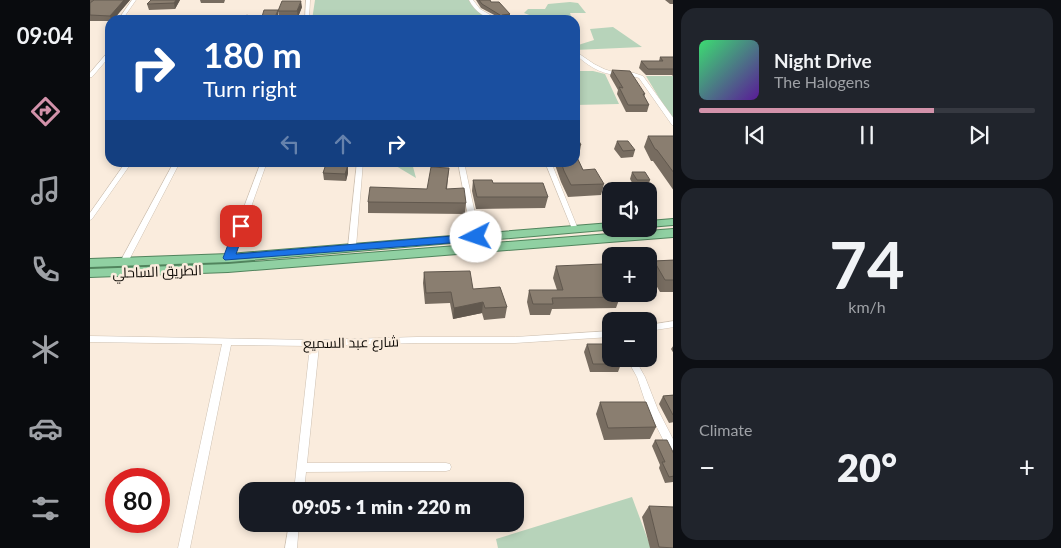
<!DOCTYPE html>
<html lang="en">
<head>
<meta charset="utf-8">
<style>
  :root { --surface:#171b24; --page:#20242c; --text:#f1f3f6; --muted:#9ea1a6; --line:#363941; --accent:#d292aa }
  body { margin:0; font-family:Lato,Cairo,sans-serif; background:var(--page); color:var(--text); height:100vh; display:flex; flex-direction:column; font-size:19px; white-space:nowrap }
  * { box-sizing:border-box; margin:0 }
  p { font-size:16px; color:var(--muted) }
  .icon { flex:none; width:28px; height:28px; fill:none; stroke:currentColor; stroke-width:2; stroke-linecap:round; stroke-linejoin:round }
  .map { position:relative; flex:1; overflow:hidden }
  .sheet { display:flex; flex-direction:column; gap:8px; padding:8px; background:#0d0f14; width:388px }
  .sheet>* { flex:none }
  .hud { position:absolute; left:15px; top:15px; width:475px; height:152px; border-radius:15px; box-shadow:0 2px 8px #0003; background:#1a4fa0; color:#fff; overflow:hidden }
  .tools { position:absolute; left:512px; top:182px; display:grid; gap:10px }
  .tools a { display:grid; place-items:center; width:55px; height:55px; border-radius:10px; background:var(--surface); box-shadow:0 2px 8px #0003; font-size:25px }
  .speed { position:absolute; left:15px; top:468px; display:flex; gap:10px; font-size:25px; font-weight:700; text-align:center }
  .speed>* { display:grid; place-content:center; width:65px; height:65px; border-radius:50%; background:var(--surface); box-shadow:0 2px 8px #0003; line-height:1 }
  .speed .limit { border:8px solid #d22; background:#fff; color:#111 }
  .pin { position:absolute; display:grid; place-items:center; width:42px; height:42px; color:#fff; margin:-21px; border-radius:10px; box-shadow:0 2px 8px #0006 }
  .me { position:absolute; width:55px; margin:-28px; rotate:266deg; stroke-linejoin:round; filter:drop-shadow(0 0 4px #0008) }
  .turn { display:flex; align-items:center; gap:18px; height:105px; padding:0 15px; font-size:22px }
  .turn .icon { width:65px; height:65px; stroke-width:2.5 }
  .turn b { display:block; font-size:35px; line-height:42px }
  .lanes { display:flex; align-items:center; height:48px; padding:0 15px; background:#0003; justify-content:center; gap:25px; direction:ltr }
  .lanes .off { opacity:.35 }
  .big { font-size:38px; font-weight:800; line-height:1.1 }
  .sheet .tile { flex:1; display:flex; flex-direction:column; justify-content:center; gap:8px; min-width:0; padding:0 18px; border-radius:15px; background:var(--page) }
  .sheet .dial { align-items:center; gap:0 }
  .dial b { font-size:65px; line-height:1 }
  .song { display:flex; align-items:center; gap:15px }
  .cover { width:60px; height:60px; border-radius:8px; background:linear-gradient(135deg,hsl(140 70% 55%),hsl(270 70% 35%)) }
  .played { height:5px; border-radius:2px; background:linear-gradient(90deg,var(--accent) 70%,var(--line) 70%) }
  .keys { display:flex; justify-content:space-around; direction:ltr }
  .heat { display:flex; justify-content:space-between; align-items:center; font-size:28px; direction:ltr }
  .trip { position:absolute; left:149px; top:482px; width:285px; height:50px; border-radius:15px; background:var(--surface); box-shadow:0 2px 8px #0003; font-weight:800; line-height:50px; text-align:center }
  main { display:flex; flex:1; min-height:0 }
  .dock { display:flex; flex-direction:column; width:90px; justify-content:space-around; align-items:center; background:#090b0e; color:var(--muted) }
  .dock .icon { width:35px; height:35px }
  .dock .on { color:var(--accent) }
  .dock b { font-size:22px; color:var(--text) }
  .map>svg:first-child { display:block }
  .green { fill:#b7d3ba }
  .lines { fill:none; stroke-linecap:round; stroke-linejoin:round }
  .minor-casing { stroke:#cec1b2; stroke-width:1 }
  .trunk-casing { stroke:#51845d; stroke-width:2 }
  .minor { fill:#fff; fill-rule:evenodd }
  .trunk { fill:#90d0a2; fill-rule:evenodd }
  .wall { fill:#776c60 }
  .shaded-wall { fill:#61584e }
  .building { fill:#8a7e70; stroke:#61584e }
  .route { fill:#1a73e8; stroke:#114b97 }
  .labels { text-anchor:middle; dominant-baseline:central; stroke-width:5; stroke-linejoin:round; paint-order:stroke }
  .street-label { font-size:14px; fill:#110d08; stroke:#faecdd }
</style>
</head>
<body>
<main>
<nav class="dock">
<b>09:04</b>
<svg class="icon on" aria-label="directions" viewBox="0 0 24 24"><path d="M12 3l9 9-9 9-9-9zM9 14v-3h6M13 9l2 2-2 2"/></svg>
<svg class="icon" aria-label="music" viewBox="0 0 24 24"><path d="M9 18V5l10-2v13"/><circle cx="6" cy="18" r="3"/><circle cx="16" cy="16" r="3"/></svg>
<svg class="icon" aria-label="phone" viewBox="0 0 24 24"><path d="M5 4h4l2 5-3 2q2 4 5 5l2-3 5 2v4C11 20 4 13 5 4z"/></svg>
<svg class="icon" aria-label="climate" viewBox="0 0 24 24"><path d="M12 3v18M4 7l16 10M4 17L20 7"/></svg>
<svg class="icon" aria-label="car" viewBox="0 0 24 24"><path d="M5 17H2v-5l4-1 3-4h7l3 4 3 1v5h-3M9 17h6M6 11h13"/><circle cx="7" cy="17" r="2"/><circle cx="17" cy="17" r="2"/></svg>
<svg class="icon" aria-label="filters" viewBox="0 0 24 24"><path d="M4 7h16M4 17h16"/><circle cx="9" cy="7" r="2"/><circle cx="15" cy="17" r="2"/></svg>
</nav>
<div class="map">
<svg width="584" height="548" viewBox="0 0 584 548">
  <rect width="100%" height="100%" fill="#faecdd"/>
  <path class="green" d="M225,0H381L398,16L373,20H222Z
    M480,2L488,3L496,13H480L482,19C461,21 453,21 434,13L438,9H455L458,4Z
    M523,27L552,47L485,50V46L504,40L500,29Z
    M485,71H503L515,74L529,104L485,105Z
    M556,76H583V121Z
    M276,163H322L326,178L306,166L276,167Z
    M542,497L561,548H408L406,539Z"/>
  <g class="lines">
    <defs>
      <path id="minor" d="M42,0H46L32,20H28Z
        M216,0H220L219,20H215Z
        M379,0H383L390,9L409,20C397,20 384,11 379,0Z
        M157,15L160,16L158,20H154Z
        M485,51L504,64L514,69L523,72L544,73L553,76L584,119V126L582,125L549,78C541,75 533,76 525,75C509,73 497,65 485,54Z
        M18,52H20V56L2,77H0V73Z
        M36,162H42L2,219L0,220V213Z
        M84,162H90L38,262L34,264H31L30,262Z
        M171,162H177L143,258L139,260H136L135,258Z
        M267,162H273L266,247L262,249L258,247Z
        M368,162H374L390,237L386,239L382,237Z
        M455,162H461L488,229L487,231H483L482,229Z
        M584,321V327L559,331V325Z
        M521,331V337L425,343H327L229,346L217,463H356L360,464L361,467L360,470L356,471L216,472L214,491H204L220,346L141,345L100,548H88L132,344L0,342V336L225,340L327,337H425Z
        M537,359H545L555,377L568,410L584,441V456L581,455L558,410L547,377Z
        M199,524H209L207,548H195Z"/>
      <path id="trunk" d="M584,219V225L559,227V221Z
        M521,223V229H525L139,262L0,267V259L139,254Z
        M584,229V237L138,272L0,277V269L138,264Z"/>
    </defs>
    <use href="#minor" class="minor-casing"/>
    <use href="#trunk" class="trunk-casing"/>
    <use href="#minor" class="minor"/>
    <use href="#trunk" class="trunk"/>
  </g>
  <path class="wall" d="M0,0H40L23,20H20V21H0V3L1,2H0Z
    M90,0L85,9L59,10L57,4Z
    M110,0H135L134,3H111Z
    M386,0H400L401,2L420,14L419,18L412,19L410,20V18L391,8Z
    M575,0H584V4H580Z
    M212,7L208,17H189L188,11Z
    M570,57H584V77L582,75H556L549,68L551,61H569Z
    M522,70L555,94L554,97L559,105L557,112H536L527,94L528,90L520,76Z
    M485,133L491,145L489,156H486L493,170L514,184L511,195L478,197L471,182L464,162H485Z
    M558,136H584V191L563,161H561L554,147Z
    M527,141L545,150L543,157L531,158L524,149Z
    M223,162H246L244,165H258V173L256,181L234,180L233,173L235,167L224,166Z
    M359,168L357,189L376,203L375,214L278,213V202L337,189Z
    M542,172L560,180L558,187L545,188L540,179Z
    M383,180L403,183L458,197L455,208L386,209L382,191Z
    M584,260V292H570L559,273L564,261Z
    M466,266L530,297L526,308L462,309L460,315H440L437,302L439,290H467L463,278Z
    M334,272L383,289L417,307L415,318L394,320L392,313L363,319L360,303L335,304L333,283Z
    M497,344L531,364L528,372H500L494,352Z
    M584,345V354L581,349Z
    M584,395V422L579,423L569,404L573,396Z
    M510,402L566,427L560,439L514,440L506,414Z
    M565,440L584,454V482L575,483L569,468L570,465L562,446Z
    M559,506L584,548H560L552,517Z"/>
  <path class="shaded-wall" d="M34,0H40L23,20H21L20,16Z
    M86,0H90L85,9L84,3Z
    M211,1L212,7L208,17L207,11Z
    M188,10V16L187,20H184Z
    M420,14L419,18L412,19L411,20L412,15Z
    M258,165V173L256,181L255,174Z
    M393,302L392,313L363,319L364,308Z"/>
  <path class="building" d="M4,0H34L20,16L0,15V3Z
    M61,0H86L84,3L57,4Z
    M389,0H400L401,2H409L420,14L412,15L411,18L410,15L392,4Z
    M192,1H211L207,11H188Z
    M174,10H188L184,20H171Z
    M570,57H584V69H558L551,61H573Z
    M522,70L540,71L555,94H553L559,105H538L529,87L533,88Z
    M485,133L491,145H485Z
    M558,136H584V173L567,150L565,149Z
    M527,141H538L545,150L533,151Z
    M485,153L493,170L505,169L514,184L481,185L474,171L471,162H485Z
    M236,164L258,165L255,174L233,173Z
    M341,167L359,168L356,189L374,188L376,203L278,202L280,187L337,189Z
    M542,172H555L560,180H547Z
    M383,180H402L403,183H453L458,197H387Z
    M584,260V280H575L564,261Z
    M513,264L521,280V294H528L530,297L462,298L463,304H443L439,290H473L466,266Z
    M380,271L383,289L410,287L417,307L395,308L393,302L364,308L361,292L336,293L334,272Z
    M497,344H521V359H529L531,364H503Z
    M584,395V415H583L573,396Z
    M510,402H556L566,427L518,428Z
    M565,440H577L584,454V476L579,477L572,462H575Z
    M559,506L584,507V548L569,547Z"/>
  <path class="route" d="M151,223L156,226L146,254L386,234L392,237L386,241L135,260L133,258L145,226Z"/>
  <g class="labels">
    <g class="street-label">
      <text transform="translate(67 271) rotate(-2)">الطريق الساحلي</text>
      <text transform="translate(261 342) rotate(-1)">شارع عبد السميع</text>
    </g>
  </g>
</svg>
<div class="tools">
<a><svg class="icon" aria-label="sound" viewBox="0 0 24 24"><path d="M4 9h4l5-4v14l-5-4H4zM17 9q2 3 0 6"/></svg></a>
<a>+</a>
<a>−</a>
</div>
<div class="speed"><div class="limit">80</div></div>
<div class="pin" style="left:151px;top:226px;background:#d93025"><svg class="icon" aria-label="arrive" viewBox="0 0 24 24"><path d="M6 21V4h12l-3 4 3 4H6"/></svg></div>
<svg class="me" style="left:386px;top:237px" viewBox="-20 -20 40 40"><circle r="19" fill="#fff"/><path d="M0-13L10 11 0 6-10 11z" fill="#1a73e8"/></svg>
<div class="trip">09:05 · 1 min · 220 m</div>
<div class="hud">
<div class="turn"><svg class="icon" aria-label="right" viewBox="0 0 24 24"><path d="M7 20v-9h11M14 6l5 5-5 5"/></svg><div><b>180 m</b>Turn right</div></div>
<div class="lanes"><svg class="icon off" aria-label="left" viewBox="0 0 24 24"><path d="M17 20v-9H6M10 6l-5 5 5 5"/></svg><svg class="icon off" aria-label="ahead" viewBox="0 0 24 24"><path d="M12 20V5M6 11l6-6 6 6"/></svg><svg class="icon" aria-label="right" viewBox="0 0 24 24"><path d="M7 20v-9h11M14 6l5 5-5 5"/></svg></div>
</div>
</div>
<section class="sheet">
<div class="tile">
<div class="song"><i class="cover"></i><div><b>Night Drive</b><p>The Halogens</p></div></div>
<div class="played"></div>
<div class="keys"><svg class="icon" aria-label="previous" viewBox="0 0 24 24"><path d="M18 5L8 12l10 7zM5 5v14"/></svg><svg class="icon" aria-label="pause" viewBox="0 0 24 24"><path d="M8 5v14M16 5v14"/></svg><svg class="icon" aria-label="next" viewBox="0 0 24 24"><path d="M6 5l10 7-10 7zM19 5v14"/></svg></div>
</div>
<div class="tile dial"><b>74</b><p>km/h</p></div>
<div class="tile"><p>Climate</p>
<div class="heat"><a>−</a><b class="big">20°</b><a>+</a></div>
</div>
</section>
</main>
</body>
</html>
